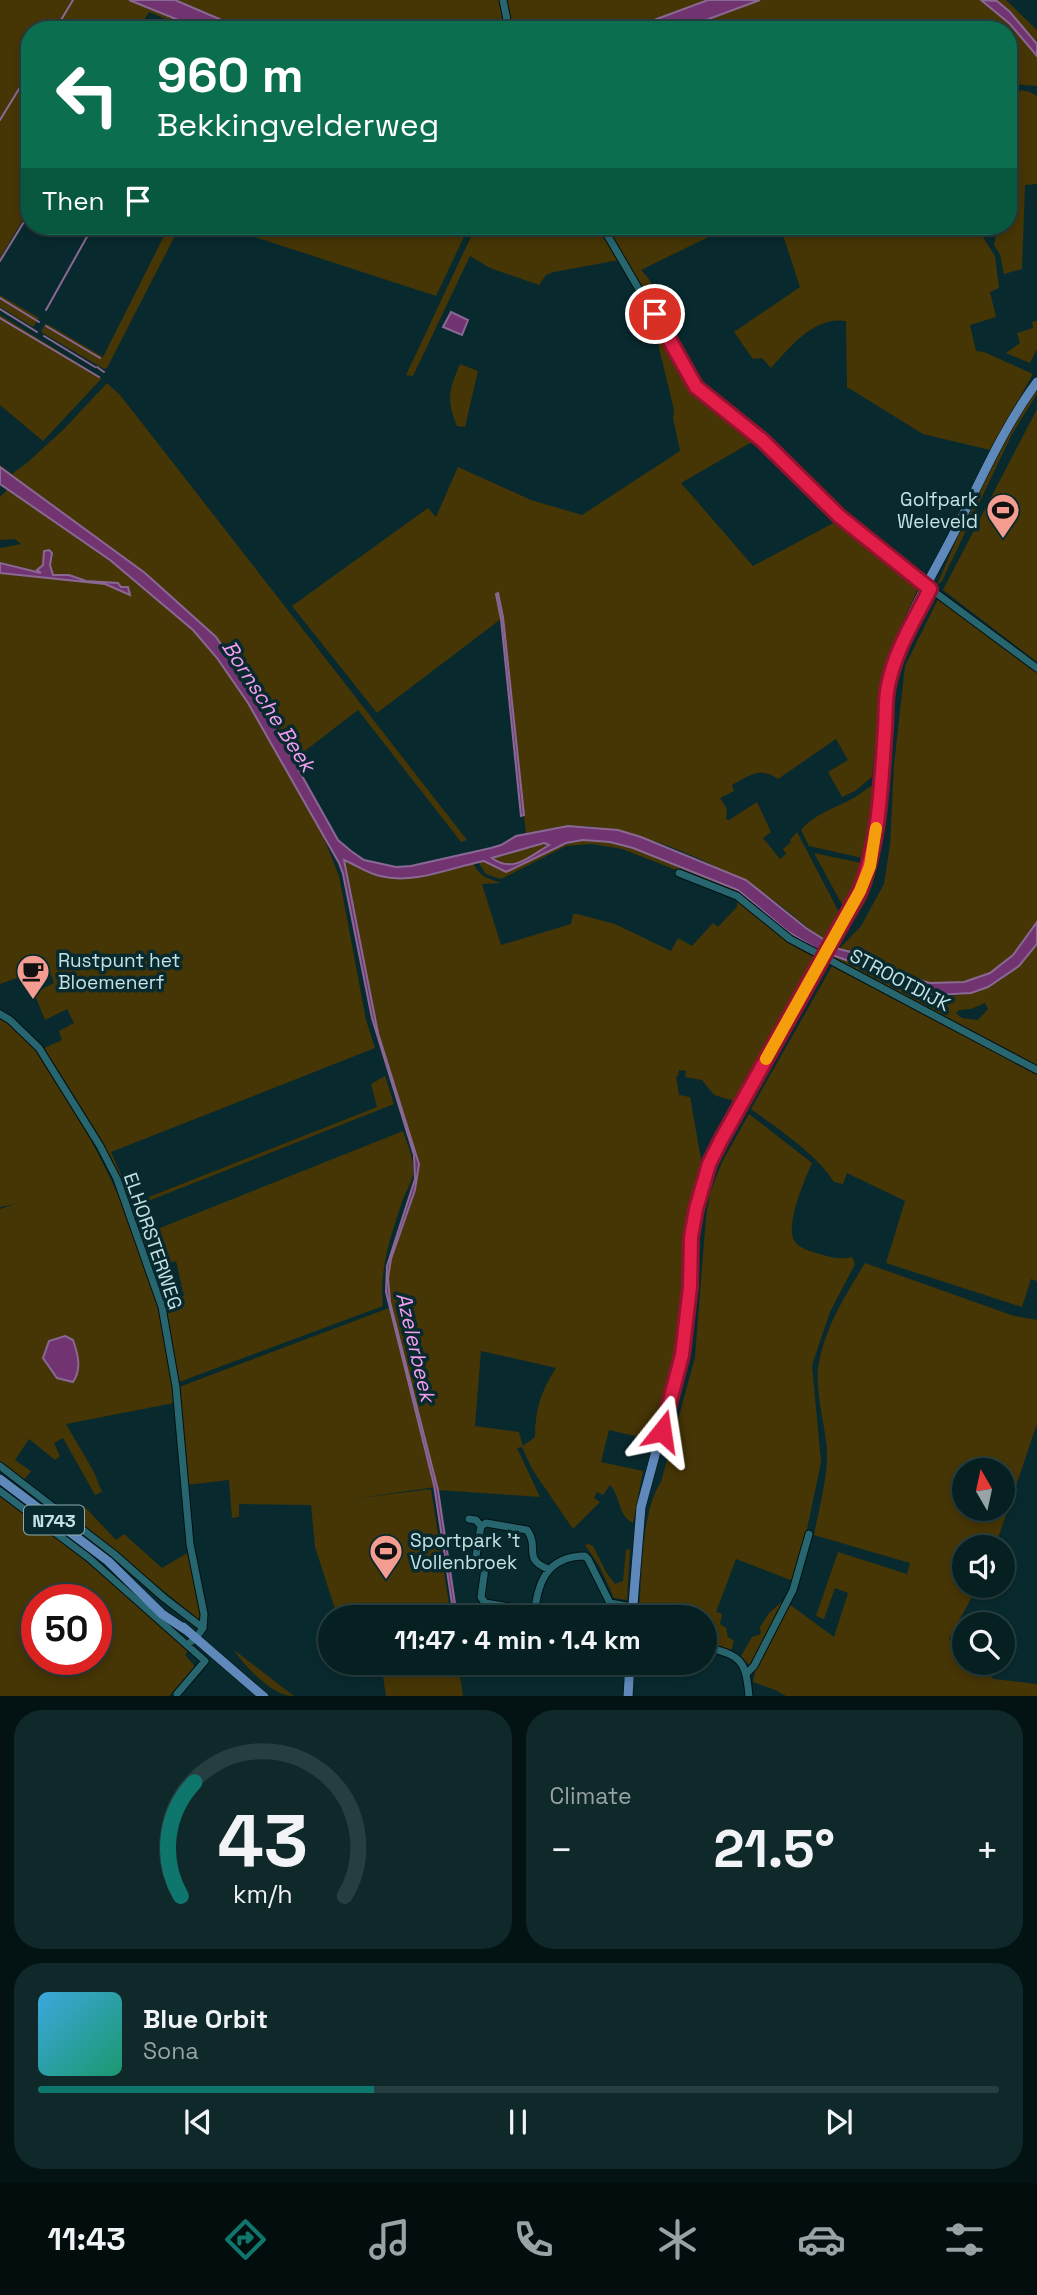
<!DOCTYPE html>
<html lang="en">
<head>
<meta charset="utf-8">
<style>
  :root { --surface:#062022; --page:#0f282a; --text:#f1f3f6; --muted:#98a3a5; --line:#273e40; --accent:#0f766e }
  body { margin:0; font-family:"Space Grotesk",sans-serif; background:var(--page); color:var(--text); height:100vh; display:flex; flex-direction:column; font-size:26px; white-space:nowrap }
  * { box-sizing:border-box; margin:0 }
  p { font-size:23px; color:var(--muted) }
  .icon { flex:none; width:38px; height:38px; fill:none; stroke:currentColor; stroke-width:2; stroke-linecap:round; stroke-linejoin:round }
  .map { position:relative; height:1696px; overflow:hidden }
  .sheet { display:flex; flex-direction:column; gap:14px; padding:14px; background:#031213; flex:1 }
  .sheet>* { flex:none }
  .banner { position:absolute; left:21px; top:21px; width:996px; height:214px; border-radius:28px; box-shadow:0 4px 10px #0003,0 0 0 2px var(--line); background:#0b6e4f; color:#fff; overflow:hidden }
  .needle { width:46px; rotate:351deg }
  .tools { position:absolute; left:952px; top:1458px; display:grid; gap:14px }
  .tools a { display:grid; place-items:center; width:63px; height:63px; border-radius:50%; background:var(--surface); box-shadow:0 4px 10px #0003,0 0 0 2px var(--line); font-size:35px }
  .speed { position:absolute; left:21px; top:1584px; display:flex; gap:14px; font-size:35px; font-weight:700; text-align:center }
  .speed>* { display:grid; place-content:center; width:91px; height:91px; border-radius:50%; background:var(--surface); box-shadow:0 4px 10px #0003,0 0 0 2px var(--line); line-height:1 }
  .speed .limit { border:10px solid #d22; background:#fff; color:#111 }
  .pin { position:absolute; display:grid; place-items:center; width:60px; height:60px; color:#fff; margin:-30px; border:4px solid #fff; border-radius:50%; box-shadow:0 2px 7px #0007 }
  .me { position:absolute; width:77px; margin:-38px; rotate:15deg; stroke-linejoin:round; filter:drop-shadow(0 0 5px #0008) }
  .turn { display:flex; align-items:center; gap:24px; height:147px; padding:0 21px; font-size:32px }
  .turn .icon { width:91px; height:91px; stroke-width:2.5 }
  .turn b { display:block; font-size:49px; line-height:60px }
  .then { display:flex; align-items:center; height:66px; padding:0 21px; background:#0003; gap:14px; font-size:26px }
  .big { font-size:52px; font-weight:700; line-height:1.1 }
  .sheet .card { flex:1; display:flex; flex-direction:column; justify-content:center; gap:10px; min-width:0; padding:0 24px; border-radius:28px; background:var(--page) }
  .sheet .dial { align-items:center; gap:0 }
  .dial svg { height:182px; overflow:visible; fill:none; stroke:var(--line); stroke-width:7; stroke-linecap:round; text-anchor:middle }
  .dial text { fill:var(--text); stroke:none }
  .song { display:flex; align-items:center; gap:21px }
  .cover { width:84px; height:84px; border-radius:10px; background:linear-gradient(135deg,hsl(200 70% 55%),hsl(160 70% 35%)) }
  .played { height:7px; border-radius:4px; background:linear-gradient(90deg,var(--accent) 35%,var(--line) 35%) }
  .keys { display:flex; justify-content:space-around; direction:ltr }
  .heat { display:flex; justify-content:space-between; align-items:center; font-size:38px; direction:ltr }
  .sheet .tiles { flex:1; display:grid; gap:14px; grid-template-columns:1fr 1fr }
  .card:last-child { grid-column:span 2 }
  .trip { position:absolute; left:318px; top:1605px; width:399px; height:70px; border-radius:35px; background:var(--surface); box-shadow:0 4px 10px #0003,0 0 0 2px var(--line); font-weight:700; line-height:70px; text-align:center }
  .tabs { display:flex; height:112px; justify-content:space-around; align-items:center; background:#020d0e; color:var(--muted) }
  .tabs .icon { width:49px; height:49px }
  .tabs .selected { color:var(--accent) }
  .tabs b { font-size:32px; color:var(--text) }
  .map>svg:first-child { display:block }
  .green { fill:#463505; fill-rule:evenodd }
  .water { fill:#713471; stroke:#8a6894; stroke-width:2; fill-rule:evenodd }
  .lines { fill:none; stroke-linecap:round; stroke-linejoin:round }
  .stream { stroke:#8a6894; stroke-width:2 }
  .minor-casing { stroke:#011113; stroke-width:9 }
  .major-casing { stroke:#011113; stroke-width:10 }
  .minor { stroke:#27666f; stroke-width:7 }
  .major { stroke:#5f89ba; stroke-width:9 }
  .route-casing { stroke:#92132f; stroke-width:18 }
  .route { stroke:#e11d48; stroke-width:12 }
  .slow { stroke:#f59e0b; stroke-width:12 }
  .labels { text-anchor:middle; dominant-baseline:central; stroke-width:7; stroke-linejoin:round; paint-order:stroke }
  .shield { fill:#082a2e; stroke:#8cabaf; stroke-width:2 }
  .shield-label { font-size:18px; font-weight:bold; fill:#c4e2e6 }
  .poi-label { font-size:19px; fill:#c4e2e6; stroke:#082a2e; text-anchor:start }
  .street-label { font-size:19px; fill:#c4e2e6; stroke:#082a2e }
  .water-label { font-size:21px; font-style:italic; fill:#f49df3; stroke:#082a2e }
</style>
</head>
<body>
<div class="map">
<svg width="1037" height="1697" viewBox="0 0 1037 1697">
  <rect width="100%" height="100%" fill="#082a2e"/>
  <path class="green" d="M0,0H129L203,30H192L149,12L138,30H30V208L0,258Z
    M175,0H501L506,30H245Z
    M506,0H708L627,30H511Z
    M760,0H981L1010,24L1037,56V86L1013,84L1008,105V30H679Z
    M996,0H1006L1037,30V44L1010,12Z
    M1020,90L1030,92L1037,96V184L1025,185L1022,269L1004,274L1000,254L994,245L998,226H1008V115L1014,109Z
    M169,226H180L107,368L104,369L41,332L45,324L51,326L103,357Z
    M221,226H469L436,296Z
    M476,226H600L619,260L554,272L546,275L539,285L490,268L470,256L413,376L406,375Z
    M605,226H731L641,270L649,279L657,295L655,300H651Z
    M780,226H976L995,256L999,288L990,292L996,317L970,325L976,351L984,352L1033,374L990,450L923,434L847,387L846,321C814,316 790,347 771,368L762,358L753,359L734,332L800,287Z
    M0,295L39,318L33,327L0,307Z
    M0,315L102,378L43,441L0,405Z
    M1037,321V349L1030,363L1006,353L1020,343L1017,333L1033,328L1032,322Z
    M658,324L690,383L757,439L681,483L753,566L839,520L920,584L887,661L879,710L872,777L855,791L842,797L828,772L848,760L836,739L778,779C760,766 749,776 732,785L734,791L720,798L727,809L726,819L729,820L757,802L771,832L763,838L780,859L786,854L783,849L791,842L790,840L797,832L841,916L826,941C805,927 787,909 766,895C715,862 629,823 567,826C555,826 539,832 526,834L503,613L496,594L501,619L377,713L292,606L428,508L436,517L458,467L531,500L582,515L680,451L673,418L674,410L654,327Z
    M460,364L478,371L465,427L457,426C446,399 449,390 460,364Z
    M107,383L120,395L181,473L467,840L461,842L358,710L293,760L241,670L216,637L145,573L0,467V465L12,474L28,462L64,429Z
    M1037,384V394L1012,434L942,581L937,585L968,512L1001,450L1014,419Z
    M1037,409V662L943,590Z
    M9,488L110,560L161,601L193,630L217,658L248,703L321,831L339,876L366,1020L375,1048L111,1152L122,1177H118L95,1133L42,1049L62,1040L59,1031L74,1023L67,1009L45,1020L34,993L54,983L44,957L25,964L28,974L0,984V573L105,584L129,594L118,583L86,581L69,575H53L50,564L53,557L44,562L42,573L0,563V548L21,544L15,539L0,540V497Z
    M939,597L1037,670V922C1028,935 1019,950 1007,961C980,985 937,991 904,976C882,965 863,953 839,949L861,926L884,884L890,845L894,765L905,666Z
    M874,785L867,859L809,846L801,830C815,813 837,808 855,797C862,793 868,787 874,785Z
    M583,840L610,842L633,848L738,890L787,931L820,951L783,933L738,894L622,849L592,844L566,846L501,879L486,874L478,862L484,861L506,872L552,848Z
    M544,843L550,845C530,855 513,874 492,858Z
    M814,853L866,864L858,885L845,910Z
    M876,855C878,888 859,919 834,941L870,879Z
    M343,859L371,874L452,869L473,863C480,877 487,878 501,883L482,884L501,945L571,924L573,914H577L615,924L671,951L678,938L692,946L713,923L718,927L737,907V899L815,956L734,1101L714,1095L702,1080L685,1077L686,1071L679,1070L678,1076H676L679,1095L690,1097L701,1159L689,1223L684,1312L675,1340V1350L652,1440L609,1430L601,1462L643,1471L633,1523C617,1515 621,1496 610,1485L603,1495L597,1492L594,1498L600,1502L573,1529L532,1469L522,1447L517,1448L540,1497L438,1490L390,1302L388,1278L391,1259L416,1190L419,1164L378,1033ZM481,1351L556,1368C541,1390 535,1411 535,1437L523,1446L519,1432L475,1426Z
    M1037,944V1066L833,958C858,959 883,979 908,989C955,1008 1010,986 1037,944ZM985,1003L988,1009L978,1020L962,1018L956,1013L959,1010L971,1009Z
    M832,966L1037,1074V1281L1031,1279L1022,1307L886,1263L905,1201L847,1173L843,1184L834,1182C818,1155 777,1128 751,1109Z
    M0,1016L32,1045L39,1055C111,1162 162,1274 174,1403L66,1424L94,1472L102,1492L95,1495L63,1438L54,1443L60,1456L55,1460L29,1439L15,1460L31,1471L24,1480L0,1461V1209L15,1204L0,1207ZM73,1340L78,1364L49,1368L43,1357L45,1349Z
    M385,1076L394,1104L138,1205L136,1202L377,1107L371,1084Z
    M749,1114L812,1163C805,1179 784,1227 795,1242C800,1249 811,1251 819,1254C830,1257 840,1260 852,1257L855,1264L830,1312L812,1365L821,1462L805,1539L793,1581L736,1559L716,1612L722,1614L720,1624L726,1628L728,1637L734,1641L731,1651L705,1644V1617H646L639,1612C642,1577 641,1511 661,1482L695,1357L706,1217L710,1193L722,1162Z
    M403,1131C407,1144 415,1160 413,1174C412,1182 406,1191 403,1199C391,1235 379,1268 383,1306L179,1382L163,1302L184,1296L176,1261L153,1269L140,1236Z
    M865,1263L1014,1316L1037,1320V1424L995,1547H964V1586H978L949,1639L964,1653V1662L975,1663L994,1679L1037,1684V1696H786L775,1690L753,1682L755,1671L789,1604L834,1637L848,1593L835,1588L824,1619L816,1616L838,1552L907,1574L910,1563L814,1535C819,1508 828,1478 827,1450C825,1424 816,1396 818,1370C823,1330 845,1296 865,1263ZM964,1470H1003V1508H964Z
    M389,1308L436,1487L352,1499L431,1489L451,1617H342L337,1615L315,1547L311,1505L239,1504V1517L232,1518L229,1480L186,1485L179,1387Z
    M0,1494L102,1574L189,1649L185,1655L193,1664L195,1669L169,1696H0ZM37,1600H96V1659H37Z
    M84,1506L116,1540L124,1534L162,1568L189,1552L203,1623L73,1517Z
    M589,1544L593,1546L606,1572L615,1584L623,1581L626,1550L630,1549L627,1600L614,1598L600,1567L585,1545Z
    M784,1600L750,1666L741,1656L752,1637L761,1634L760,1627L769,1613Z
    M234,1650L294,1696H293C274,1697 244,1666 234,1650Z
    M381,1663H458L463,1696H386Z"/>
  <path class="water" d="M129,0H175L245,30H203Z
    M708,0H760L679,30H627Z
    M981,0L997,1L1010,12L1037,44V56L1010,24Z
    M451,312L468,320L462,335L443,327Z
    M0,467L145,573L216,637L260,701L338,840L351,851L364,860L396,867L411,866L491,848L501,845L516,836L568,826L618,830L641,837L746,880L806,928L839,949L863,955L905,976L930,983L964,982L990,973L1013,955L1037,922V944L1019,966L988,987L971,993L936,995L910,990L855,963L820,951L787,931L738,890L633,848L610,842L583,840L566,843L506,872L484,861C452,867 414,885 380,876C367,873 356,865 344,860L378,1033L419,1164L415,1190L391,1259L388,1278L390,1302L438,1490L457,1617H454L434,1485L386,1292L387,1266L415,1179L414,1155L372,1018L343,874L339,863L248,703L217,658L193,630L110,560L0,484ZM544,843L549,845C530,856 513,874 492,858Z
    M49,550L52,553L50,565L53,575H69L86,581L118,583L121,587H128L130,595L105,584L0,573V563L41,573L37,570L43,565L44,551Z
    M498,593L503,617L524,815L521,816L501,619L496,594Z
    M65,1336L73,1340C78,1354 82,1369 73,1382L57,1378L43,1358L49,1341Z"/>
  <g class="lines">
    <path class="stream" d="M55,30L73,0
      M140,30V29
      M0,120L30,71
      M0,261L30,212
      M0,298L39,322
      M0,309L37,332
      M46,310L93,226
      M0,318L99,377
      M46,326L100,358
      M44,336L95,367
      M97,367L104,372"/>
    <defs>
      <path id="minor" d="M503,0L509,30
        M602,226L696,387L762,440L839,516L936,593L1037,668
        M679,873L737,896L790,939L1037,1070
        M0,1014L10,1020L39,1048L100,1146L117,1179L162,1307L176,1387L190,1544L204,1614L203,1628L196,1638L188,1644
        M0,1466L114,1554L164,1598L203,1628
        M0,1491L89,1558L205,1661L177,1694
        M469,1519L476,1520L481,1526
        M535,1611L485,1603L481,1597L485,1568L476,1556L481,1526L486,1523L527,1530C540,1547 522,1559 548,1569
        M534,1617C537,1584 546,1556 585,1556L588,1559L610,1603L632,1607
        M705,1647C741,1655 746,1660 749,1697
        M747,1673L754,1666L793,1590L809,1534"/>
      <path id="major" d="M0,1479L108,1561L162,1614L186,1630
        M632,1617L641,1507L682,1355L689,1287L691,1237L696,1209L709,1164L721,1140L860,891C879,841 881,788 884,734C885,719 885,702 888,687C897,630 930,581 955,531C981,480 1003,428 1037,382
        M183,1627L264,1697
        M628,1697L630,1662"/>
    </defs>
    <use href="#minor" class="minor-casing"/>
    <use href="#major" class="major-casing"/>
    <use href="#minor" class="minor"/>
    <use href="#major" class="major"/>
  </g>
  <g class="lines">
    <defs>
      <path id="route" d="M655,314L696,387L762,440L839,516L930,589C914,621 895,650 888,686C885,700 886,714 885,728C881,784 880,839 860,891L721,1140L709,1164L696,1209L691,1237L690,1287L682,1355L662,1431"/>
    </defs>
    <use href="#route" class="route-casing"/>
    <use href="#route" class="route"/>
    <path class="slow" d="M766,1059L860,891L870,866L876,828"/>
  </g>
  <defs>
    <symbol id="stadium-pin" viewBox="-11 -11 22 30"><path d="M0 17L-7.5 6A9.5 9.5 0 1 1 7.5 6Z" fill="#f59c91" stroke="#082a2e"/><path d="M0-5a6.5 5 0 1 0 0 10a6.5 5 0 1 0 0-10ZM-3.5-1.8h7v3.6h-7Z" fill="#111"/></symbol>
    <symbol id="cafe-pin" viewBox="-11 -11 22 30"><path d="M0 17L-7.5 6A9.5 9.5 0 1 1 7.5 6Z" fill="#f59c91" stroke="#082a2e"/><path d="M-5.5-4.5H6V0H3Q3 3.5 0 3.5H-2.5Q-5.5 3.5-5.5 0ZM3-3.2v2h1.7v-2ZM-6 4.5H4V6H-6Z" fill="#111"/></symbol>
  </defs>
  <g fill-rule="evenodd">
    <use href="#stadium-pin" x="984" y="491" width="38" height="52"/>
    <use href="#cafe-pin" x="14" y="952" width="38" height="52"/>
    <use href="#stadium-pin" x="367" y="1532" width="38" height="52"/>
  </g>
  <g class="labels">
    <rect class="shield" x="24" y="1505.5" width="60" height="29" rx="5"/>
    <g class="shield-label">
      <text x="54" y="1520">N743</text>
    </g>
    <g class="poi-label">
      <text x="978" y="499" text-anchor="end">Golfpark<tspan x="978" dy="22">Weleveld</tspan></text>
      <text x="58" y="960">Rustpunt het<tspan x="58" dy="22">Bloemenerf</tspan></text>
      <text x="410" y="1540">Sportpark 't<tspan x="410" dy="22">Vollenbroek</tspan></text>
    </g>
    <g class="street-label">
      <text transform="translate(900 980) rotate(28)">STROOTDIJK</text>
      <text transform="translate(153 1241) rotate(71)">ELHORSTERWEG</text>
    </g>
    <g class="water-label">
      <text transform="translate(269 706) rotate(57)">Bornsche Beek</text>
      <text transform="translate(416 1347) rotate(77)">Azelerbeek</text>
    </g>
  </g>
</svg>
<div class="tools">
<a><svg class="needle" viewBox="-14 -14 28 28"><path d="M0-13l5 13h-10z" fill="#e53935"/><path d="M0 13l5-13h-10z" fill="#98a3a5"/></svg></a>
<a><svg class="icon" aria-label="sound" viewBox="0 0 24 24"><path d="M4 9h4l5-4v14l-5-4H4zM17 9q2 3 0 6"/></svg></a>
<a><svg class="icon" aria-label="search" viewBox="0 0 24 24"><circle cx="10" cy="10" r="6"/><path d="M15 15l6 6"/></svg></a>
</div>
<div class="speed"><div class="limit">50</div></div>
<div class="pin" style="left:655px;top:314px;background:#d93025"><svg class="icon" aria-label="arrive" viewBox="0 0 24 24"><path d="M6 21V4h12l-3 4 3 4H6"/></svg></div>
<svg class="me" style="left:662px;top:1431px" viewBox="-20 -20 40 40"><path d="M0-17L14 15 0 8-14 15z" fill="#e11d48" stroke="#fff" stroke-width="4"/></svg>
<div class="trip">11:47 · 4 min · 1.4 km</div>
<div class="banner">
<div class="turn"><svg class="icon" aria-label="left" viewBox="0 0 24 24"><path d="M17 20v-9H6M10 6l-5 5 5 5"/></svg><div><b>960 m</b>Bekkingvelderweg</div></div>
<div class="then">Then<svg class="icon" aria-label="arrive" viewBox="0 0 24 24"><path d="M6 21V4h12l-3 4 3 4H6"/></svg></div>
</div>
</div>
<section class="sheet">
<div class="tiles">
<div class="card dial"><svg viewBox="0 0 100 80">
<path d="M14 69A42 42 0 1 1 86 69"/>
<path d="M14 69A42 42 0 0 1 20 19" stroke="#0f766e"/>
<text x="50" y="56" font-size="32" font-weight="700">43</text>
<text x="50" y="72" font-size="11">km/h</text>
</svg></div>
<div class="card"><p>Climate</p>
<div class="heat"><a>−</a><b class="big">21.5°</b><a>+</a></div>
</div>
<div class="card">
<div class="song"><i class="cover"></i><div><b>Blue Orbit</b><p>Sona</p></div></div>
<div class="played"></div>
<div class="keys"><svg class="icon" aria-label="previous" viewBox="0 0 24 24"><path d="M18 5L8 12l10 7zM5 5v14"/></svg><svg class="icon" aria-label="pause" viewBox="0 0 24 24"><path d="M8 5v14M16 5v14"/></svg><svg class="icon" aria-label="next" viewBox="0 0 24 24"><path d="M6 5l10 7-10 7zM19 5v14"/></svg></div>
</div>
</div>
</section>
<nav class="tabs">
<b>11:43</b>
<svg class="icon selected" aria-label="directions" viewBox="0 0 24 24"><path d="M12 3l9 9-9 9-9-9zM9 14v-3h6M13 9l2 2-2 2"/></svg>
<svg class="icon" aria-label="music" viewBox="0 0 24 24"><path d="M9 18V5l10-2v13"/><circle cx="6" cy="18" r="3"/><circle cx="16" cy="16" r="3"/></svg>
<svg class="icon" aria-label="phone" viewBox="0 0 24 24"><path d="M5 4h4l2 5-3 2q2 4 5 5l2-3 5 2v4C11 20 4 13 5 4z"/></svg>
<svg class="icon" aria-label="climate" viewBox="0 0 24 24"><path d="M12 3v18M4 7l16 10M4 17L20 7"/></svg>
<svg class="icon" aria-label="car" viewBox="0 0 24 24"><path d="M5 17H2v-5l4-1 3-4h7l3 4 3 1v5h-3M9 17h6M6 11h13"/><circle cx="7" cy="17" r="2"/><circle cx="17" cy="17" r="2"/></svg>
<svg class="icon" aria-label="filters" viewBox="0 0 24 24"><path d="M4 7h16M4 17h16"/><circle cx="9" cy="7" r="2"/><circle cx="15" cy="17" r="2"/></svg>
</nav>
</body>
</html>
